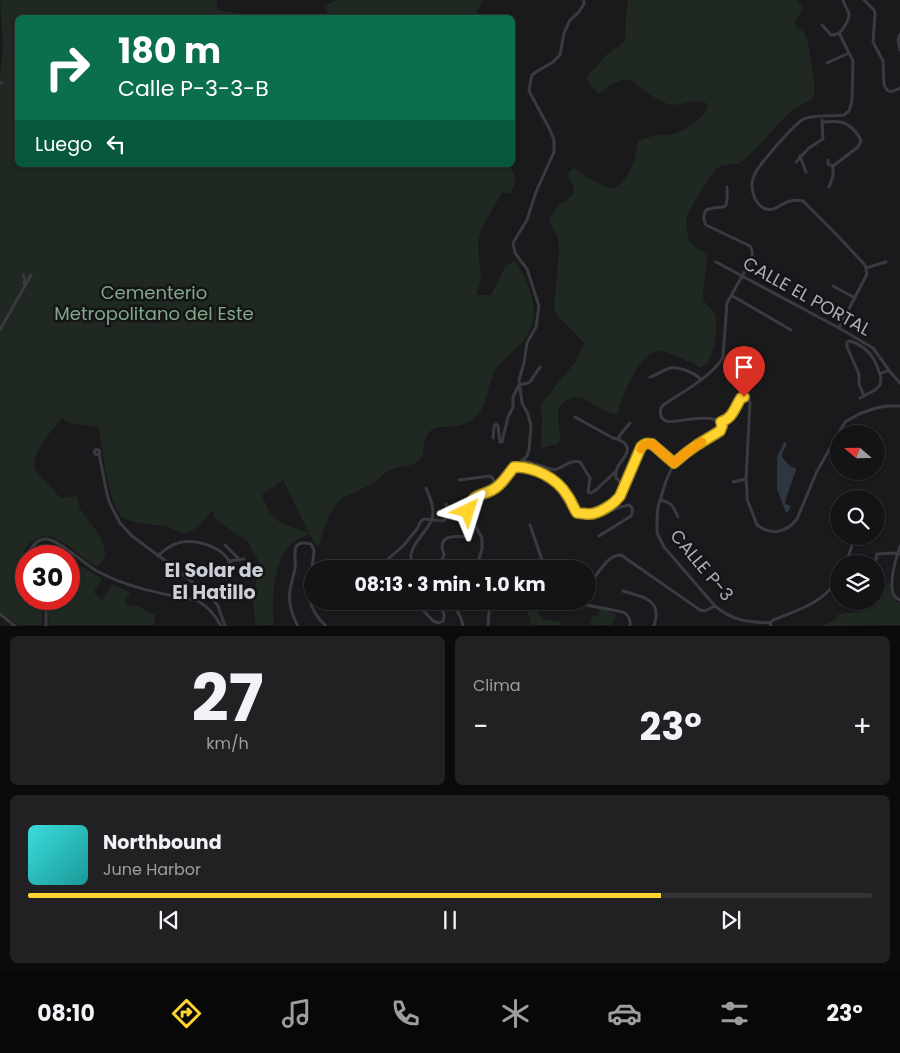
<!DOCTYPE html>
<html lang="es">
<head>
<meta charset="utf-8">
<style>
  :root { --surface:#141315; --page:#212022; --text:#f1f3f6; --muted:#9d9ea0; --line:#333234; --accent:#ffd42e }
  body { margin:0; font-family:Poppins,sans-serif; background:var(--page); color:var(--text); height:100vh; display:flex; flex-direction:column; font-size:19px; white-space:nowrap }
  * { box-sizing:border-box; margin:0 }
  p { font-size:16px; color:var(--muted) }
  .icon { flex:none; width:28px; height:28px; fill:none; stroke:currentColor; stroke-width:2; stroke-linecap:round; stroke-linejoin:round }
  .map { position:relative; height:626px; overflow:hidden }
  .details { display:flex; flex-direction:column; gap:10px; padding:10px; background:#0b0a0c; flex:1 }
  .details>* { flex:none }
  .banner { position:absolute; left:15px; top:15px; width:500px; height:152px; border-radius:8px; box-shadow:0 1px 4px #0004,0 0 0 1px var(--line); background:#0b6e4f; color:#fff; overflow:hidden }
  .needle { width:32px; rotate:290deg }
  .fabs { position:absolute; left:830px; top:425px; display:grid; gap:10px }
  .fabs a { display:grid; place-items:center; width:55px; height:55px; border-radius:50%; background:var(--surface); box-shadow:0 1px 4px #0004,0 0 0 1px var(--line); font-size:25px }
  .speed { position:absolute; left:15px; top:545px; display:flex; gap:10px; font-size:25px; font-weight:700; text-align:center }
  .speed>* { display:grid; place-content:center; width:65px; height:65px; border-radius:50%; background:var(--surface); box-shadow:0 1px 4px #0004,0 0 0 1px var(--line); line-height:1 }
  .speed .limit { border:8px solid #d22; background:#fff; color:#111 }
  .pin { position:absolute; display:grid; place-items:center; width:42px; height:42px; color:#fff; margin:-51px -21px; border-radius:50% 50% 50% 0; rotate:-45deg; box-shadow:0 0 5px #0007 }
  .pin .icon { rotate:45deg }
  .me { position:absolute; width:55px; margin:-28px; rotate:41deg; stroke-linejoin:round; filter:drop-shadow(0 0 4px #0008) }
  .turn { display:flex; align-items:center; gap:18px; height:105px; padding:0 20px; font-size:22px }
  .turn .icon { width:65px; height:65px; stroke-width:2.5 }
  .turn b { display:block; font-size:35px; line-height:42px }
  .then { display:flex; align-items:center; height:48px; padding:0 20px; background:#0003; gap:10px; font-size:19px }
  .big { font-size:38px; font-weight:700; line-height:1.1 }
  .details .card { flex:1; display:flex; flex-direction:column; justify-content:center; gap:8px; min-width:0; padding:0 18px; border-radius:8px; background:var(--page) }
  .details .dial { align-items:center; gap:0 }
  .dial b { font-size:65px; line-height:1 }
  .song { display:flex; align-items:center; gap:15px }
  .cover { width:60px; height:60px; border-radius:8px; background:linear-gradient(135deg,hsl(180 70% 55%),hsl(180 70% 35%)) }
  .played { height:5px; border-radius:2px; background:linear-gradient(90deg,var(--accent) 75%,var(--line) 75%) }
  .keys { display:flex; justify-content:space-around; direction:ltr }
  .heat { display:flex; justify-content:space-between; align-items:center; font-size:28px; direction:ltr }
  .details .tiles { flex:1; display:grid; gap:10px; grid-template-columns:1fr 1fr }
  .card:last-child { grid-column:span 2 }
  .trip { position:absolute; left:304px; top:560px; width:292px; height:50px; border-radius:25px; background:var(--surface); box-shadow:0 1px 4px #0004,0 0 0 1px var(--line); font-weight:700; line-height:50px; text-align:center }
  .tab-bar { display:flex; height:80px; justify-content:space-around; align-items:center; background:#080808; color:var(--muted) }
  .tab-bar .icon { width:35px; height:35px }
  .tab-bar .current { color:var(--accent) }
  .tab-bar b { font-size:22px; color:var(--text) }
  .map>svg:first-child { display:block }
  .green { fill:#1f2821; fill-rule:evenodd }
  .water { fill:#2e3641 }
  .lines { fill:none; stroke-linecap:round; stroke-linejoin:round }
  .minor { stroke:#3a3a41; stroke-width:3 }
  .route-casing { stroke:#a68a1e; stroke-width:12 }
  .route { stroke:#ffd42e; stroke-width:9 }
  .slow { stroke:#f59e0b; stroke-width:9 }
  .labels { text-anchor:middle; dominant-baseline:central; stroke-width:5; stroke-linejoin:round; paint-order:stroke }
  .park-label { font-size:18px; fill:#81a988; stroke:#151417 }
  .street-label { font-size:18px; fill:#abaebc; stroke:#151417 }
  .neighbourhood-label { font-size:19px; font-weight:bold; fill:#ccced8; stroke:#151417 }
</style>
</head>
<body>
<div class="map">
<svg width="900" height="626" viewBox="0 0 900 626">
  <rect width="100%" height="100%" fill="#1a191c"/>
  <path class="green" d="M0,0H217V10L260,17L18,18V165H510L516,181L510,194L502,193L483,226L478,242L481,281L476,295H491L505,267L515,260C529,283 544,314 525,339C517,349 505,357 498,366C484,386 491,414 464,424C455,428 443,426 434,428C429,432 425,438 424,444C423,452 424,456 418,461C409,468 398,466 388,471C383,474 378,480 373,483C362,490 348,493 339,501C328,511 323,534 318,547L309,534C305,536 299,538 295,541C272,556 272,601 274,625H257L255,621L253,600L257,576L258,560L247,541L216,520L212,511C205,518 192,536 182,533C176,531 171,527 165,526C151,524 136,525 124,518C109,510 101,445 99,427L72,424L62,418C53,429 26,457 37,472C44,481 53,488 60,498L77,496L80,509L101,537L106,556L97,567L82,557L69,546L53,537L43,536L31,542L24,551V561L26,571V599H42V625H18L12,620L0,612V78L3,44ZM283,480L309,533L281,523L269,512L262,495Z
    M337,0H484L477,10L476,17H331L324,6Z
    M628,0H797L804,7L794,23L804,33L808,41L814,82V95L811,100L795,108L785,117L749,156L739,164L723,165L717,168L708,179L688,213L686,223L689,241L697,248L708,254L703,290V300L716,315V333L714,347L709,361L701,368C690,362 674,353 661,351C639,349 622,399 617,415C605,412 596,405 585,400C580,397 576,397 570,399C552,404 559,425 561,439L557,444L541,448L542,418L540,405L576,361L584,343L557,315L555,312L554,305L559,253L558,238L549,221C551,216 554,212 557,207C562,202 574,197 574,190C574,185 571,182 568,179L569,172L574,168L587,177L610,189C621,188 630,171 634,162C636,155 636,148 638,141C643,139 648,137 653,136C659,134 666,136 673,134C684,131 708,117 707,104C696,96 681,108 668,104C655,100 643,89 631,81C619,76 608,88 598,94L586,78L606,55L625,41L626,14Z
    M40,544C56,543 68,557 80,565C87,570 94,574 102,578L94,592L102,601L112,584L130,592L126,600L125,604L140,607L155,615L154,625H49C47,616 49,608 47,599H69V556H31L32,551Z
    M889,579L890,589L895,601L900,603V625L819,626C828,625 833,621 839,614C853,612 872,612 880,598C884,592 886,585 889,579Z
    M527,601H532L542,619L558,621L564,625H531L527,608Z
    M600,609L616,614L612,625H594L590,623L593,615L597,617Z"/>
  <path class="water" d="M784,442L787,444L782,454V457L790,466L795,468L796,470L785,502L786,504L791,506L788,512L786,513L777,489V457Z"/>
  <g class="lines">
    <path class="minor" d="M864,0L874,10L875,13L873,42L883,61L884,85L887,90L891,92L900,88
      M822,25L831,35C834,35 836,35 839,33C843,30 849,20 849,15C849,11 844,5 843,0
      M839,33L853,61L852,101L849,111L844,115C832,117 812,114 802,120C793,126 757,166 754,176C751,183 752,192 755,199C758,203 760,208 766,209C775,211 780,205 787,202C792,200 798,200 803,201L835,233L865,265L867,274L839,328
      M900,34L898,40L900,50
      M827,63L849,53
      M0,83H2
      M823,122C828,122 834,121 840,122C849,123 858,133 861,141L858,147L833,166V176L829,187
      M800,156L806,172
      M828,160V164L830,165L833,166
      M796,162L809,148L823,139L822,120
      M727,187C728,217 725,202 706,210C703,216 703,219 706,225L750,246C754,252 752,256 750,262L727,303L723,357C714,375 681,393 663,405C659,410 659,418 666,421C669,422 674,421 678,421C689,419 712,415 721,422L722,426L720,431L697,445L686,453L674,463L666,481L658,507L657,518V533L664,547L715,606C733,621 747,622 770,623L771,626
      M716,262L839,328L873,348L891,373L900,383
      M866,268L886,262
      M23,275L25,279L24,283
      M833,286L855,298
      M731,295L791,330
      M0,330L31,275
      M650,377C657,375 663,370 670,368C679,366 694,373 701,379
      M864,396L859,384V374L847,347V342L849,341C859,343 871,352 875,362C877,365 878,370 880,374
      M860,398L875,390L880,385L881,378L880,374L889,370
      M575,417L613,438C622,440 632,445 625,456C623,460 620,463 618,466C616,470 615,473 616,478L622,484L626,485
      M721,422C733,418 735,407 741,398L744,397L748,399L750,403L746,479L747,491V499L757,525C771,536 786,533 797,519L817,471L845,422L859,414L876,408L887,406H900
      M493,438L494,427L496,424L498,426L500,442H502L508,417L513,407V397L519,385L528,383L530,382L540,367
      M618,439L620,435L630,423
      M94.5 452a2.5 2.5 0 1 1 5 0a2.5 2.5 0 1 1-5 0Z
      M99,454L107,494L110,504L120,523L132,536L171,565L211,597L218,606L225,626
      M522,460L554,470C563,468 570,459 580,462L590,478L588,492L591,493L596,490L615,472
      M515,467L527,456L529,449L531,426L528,414L522,403L519,380L524,363L527,343L536,327L539,306L527,269L515,253L513,243L527,220L536,192L554,152V140L550,130L529,91L531,79L532,75L536,72L553,62L560,55L564,33L570,20L578,13L584,4V0
      M459,480L490,476C493,478 494,479 494,483L482,491L479,494
      M733,482L746,479
      M867,499L869,493
      M660,500C673,503 673,506 678,517
      M469,514L482,538V549L476,569
      M591,514L593,519L620,507L629,505C634,508 633,512 631,516L599,536
      M530,525L543,563L548,569
      M225,545L240,560
      M900,546C896,558 888,584 894,595C895,598 898,599 900,600
      M28,556C30,548 37,539 46,539C57,539 84,563 95,570C127,588 163,594 198,601C209,607 215,615 221,626
      M158,556C164,550 170,545 178,543C195,538 226,547 231,566
      M229,561L244,559
      M846,564L855,536
      M875,564L877,554L895,553L900,554
      M377,569L404,545L417,529L421,521L424,519L444,521L447,515L446,504
      M415,569C401,549 426,536 432,519C435,508 430,498 426,488
      M434,569C437,565 443,560 444,555C444,553 442,550 442,547C442,533 460,537 469,537C482,529 462,517 472,501C475,495 482,495 489,492C500,487 507,476 515,467C534,466 557,478 567,495C571,500 573,507 577,513C581,513 585,514 589,514C599,514 614,504 620,496L641,447C645,443 647,443 652,444L674,463
      M498,569V568
      M588,584C599,576 605,555 621,555L700,610L705,611L715,606
      M623,591C634,595 656,597 656,613C657,617 655,621 654,626
      M46,599V626
      M198,601L203,595V590
      M448,601C456,609 461,614 463,626
      M565,601L623,612C629,615 631,619 630,626
      M410,605L423,610L433,621L439,623L443,621C446,613 441,607 436,601
      M0,614L15,626
      M770,623L773,620C799,610 823,603 839,578
      M298,626C290,612 287,596 292,581C293,577 294,573 295,569C297,558 288,538 311,544L314,550C312,582 299,601 326,626
      M488,626L489,611L491,601"/>
  </g>
  <g class="lines">
    <defs>
      <path id="route" d="M468,511C473,489 485,498 498,486C504,481 509,473 514,467C533,466 557,478 567,495C571,500 573,507 577,513C581,513 585,514 589,514C599,514 614,504 620,496L641,447C645,443 647,443 652,444L674,463L686,453L697,445L720,431L722,426L721,422C733,418 735,407 741,398L744,397"/>
    </defs>
    <use href="#route" class="route-casing"/>
    <use href="#route" class="route"/>
    <path class="slow" d="M641,449C643,444 646,443 652,444L674,463L686,453L702,442"/>
  </g>
  <g class="labels">
    <g class="park-label">
      <text x="154" y="292">Cementerio<tspan x="154" dy="21">Metropolitano del Este</tspan></text>
    </g>
    <g class="street-label">
      <text transform="translate(807 296) rotate(29)">CALLE EL PORTAL</text>
      <text transform="translate(702 565) rotate(50)">CALLE P-3</text>
    </g>
    <g class="neighbourhood-label">
      <text x="214" y="570">El Solar de<tspan x="214" dy="22">El Hatillo</tspan></text>
    </g>
  </g>
</svg>
<div class="fabs">
<a><svg class="needle" viewBox="-14 -14 28 28"><path d="M0-13l5 13h-10z" fill="#e53935"/><path d="M0 13l5-13h-10z" fill="#9d9ea0"/></svg></a>
<a><svg class="icon" aria-label="search" viewBox="0 0 24 24"><circle cx="10" cy="10" r="6"/><path d="M15 15l6 6"/></svg></a>
<a><svg class="icon" aria-label="layers" viewBox="0 0 24 24"><path d="M12 4l9 5-9 5-9-5zM3 14l9 5 9-5"/></svg></a>
</div>
<div class="speed"><div class="limit">30</div></div>
<div class="pin" style="left:744px;top:397px;background:#d93025"><svg class="icon" aria-label="arrive" viewBox="0 0 24 24"><path d="M6 21V4h12l-3 4 3 4H6"/></svg></div>
<svg class="me" style="left:468px;top:511px" viewBox="-20 -20 40 40"><path d="M0-17L14 15 0 8-14 15z" fill="#ffd42e" stroke="#fff" stroke-width="4"/></svg>
<div class="trip">08:13 · 3 min · 1.0 km</div>
<div class="banner">
<div class="turn"><svg class="icon" aria-label="right" viewBox="0 0 24 24"><path d="M7 20v-9h11M14 6l5 5-5 5"/></svg><div><b>180 m</b>Calle P-3-3-B</div></div>
<div class="then">Luego<svg class="icon" aria-label="left" viewBox="0 0 24 24"><path d="M17 20v-9H6M10 6l-5 5 5 5"/></svg></div>
</div>
</div>
<section class="details">
<div class="tiles">
<div class="card dial"><b>27</b><p>km/h</p></div>
<div class="card"><p>Clima</p>
<div class="heat"><a>−</a><b class="big">23°</b><a>+</a></div>
</div>
<div class="card">
<div class="song"><i class="cover"></i><div><b>Northbound</b><p>June Harbor</p></div></div>
<div class="played"></div>
<div class="keys"><svg class="icon" aria-label="previous" viewBox="0 0 24 24"><path d="M18 5L8 12l10 7zM5 5v14"/></svg><svg class="icon" aria-label="pause" viewBox="0 0 24 24"><path d="M8 5v14M16 5v14"/></svg><svg class="icon" aria-label="next" viewBox="0 0 24 24"><path d="M6 5l10 7-10 7zM19 5v14"/></svg></div>
</div>
</div>
</section>
<nav class="tab-bar">
<b>08:10</b>
<svg class="icon current" aria-label="directions" viewBox="0 0 24 24"><path d="M12 3l9 9-9 9-9-9zM9 14v-3h6M13 9l2 2-2 2"/></svg>
<svg class="icon" aria-label="music" viewBox="0 0 24 24"><path d="M9 18V5l10-2v13"/><circle cx="6" cy="18" r="3"/><circle cx="16" cy="16" r="3"/></svg>
<svg class="icon" aria-label="phone" viewBox="0 0 24 24"><path d="M5 4h4l2 5-3 2q2 4 5 5l2-3 5 2v4C11 20 4 13 5 4z"/></svg>
<svg class="icon" aria-label="climate" viewBox="0 0 24 24"><path d="M12 3v18M4 7l16 10M4 17L20 7"/></svg>
<svg class="icon" aria-label="car" viewBox="0 0 24 24"><path d="M5 17H2v-5l4-1 3-4h7l3 4 3 1v5h-3M9 17h6M6 11h13"/><circle cx="7" cy="17" r="2"/><circle cx="17" cy="17" r="2"/></svg>
<svg class="icon" aria-label="filters" viewBox="0 0 24 24"><path d="M4 7h16M4 17h16"/><circle cx="9" cy="7" r="2"/><circle cx="15" cy="17" r="2"/></svg>
<b>23°</b>
</nav>
</body>
</html>
